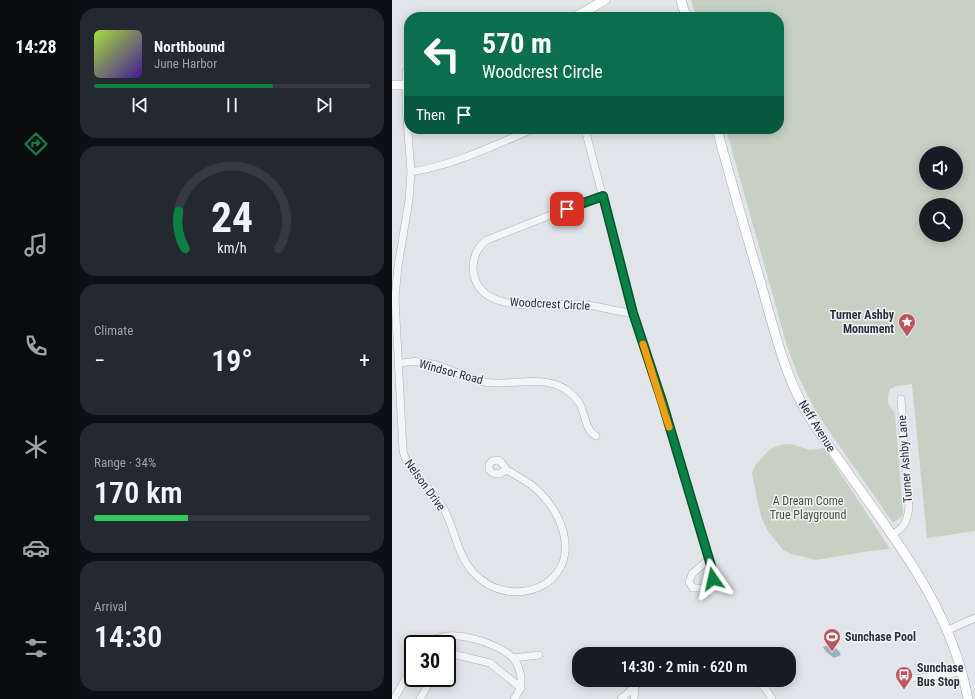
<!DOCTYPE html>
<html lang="en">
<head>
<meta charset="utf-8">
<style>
  :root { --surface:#171b24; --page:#242831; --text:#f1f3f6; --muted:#9ea1a6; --line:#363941; --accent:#0b8043 }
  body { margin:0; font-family:"Roboto Condensed",sans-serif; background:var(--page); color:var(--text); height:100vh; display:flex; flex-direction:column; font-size:15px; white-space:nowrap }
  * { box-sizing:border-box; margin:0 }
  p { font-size:13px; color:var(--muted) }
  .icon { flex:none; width:22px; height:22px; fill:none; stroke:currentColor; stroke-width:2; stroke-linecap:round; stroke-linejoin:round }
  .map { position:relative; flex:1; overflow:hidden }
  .drawer { display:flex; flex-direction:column; gap:8px; padding:8px; background:#0d0f14; width:320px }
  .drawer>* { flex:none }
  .hud { position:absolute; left:12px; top:12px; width:380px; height:122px; border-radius:16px; box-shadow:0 2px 10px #0003; background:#0b6e4f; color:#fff; overflow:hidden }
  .fabs { position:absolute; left:527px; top:146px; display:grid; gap:8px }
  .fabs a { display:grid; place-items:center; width:44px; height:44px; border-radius:50%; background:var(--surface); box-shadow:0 2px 10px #0003; font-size:20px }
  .speed { position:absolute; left:12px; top:635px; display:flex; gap:8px; font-size:20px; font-weight:700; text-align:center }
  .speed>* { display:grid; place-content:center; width:52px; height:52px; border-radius:50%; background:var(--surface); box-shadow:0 2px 10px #0003; line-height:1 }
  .speed .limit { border:2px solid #111; border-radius:6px; background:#fff; color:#111 }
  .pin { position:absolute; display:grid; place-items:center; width:34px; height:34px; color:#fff; margin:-17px; border-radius:8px; box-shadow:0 2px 6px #0006 }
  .me { position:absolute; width:44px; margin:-22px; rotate:349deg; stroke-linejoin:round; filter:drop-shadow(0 0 3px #0008) }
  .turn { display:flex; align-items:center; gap:14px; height:84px; padding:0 12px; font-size:18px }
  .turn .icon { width:52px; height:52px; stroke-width:2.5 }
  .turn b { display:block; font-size:28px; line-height:34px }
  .then { display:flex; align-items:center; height:38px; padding:0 12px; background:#0003; gap:8px; font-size:15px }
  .big { font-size:30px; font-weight:600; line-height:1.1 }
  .drawer .card { flex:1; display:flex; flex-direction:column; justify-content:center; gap:6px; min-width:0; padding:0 14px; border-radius:16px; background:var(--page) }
  .drawer .dial { align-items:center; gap:0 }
  .dial svg { height:104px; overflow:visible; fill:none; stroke:var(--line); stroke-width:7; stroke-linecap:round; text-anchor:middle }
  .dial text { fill:var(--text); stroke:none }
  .song { display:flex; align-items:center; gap:12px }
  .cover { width:48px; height:48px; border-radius:6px; background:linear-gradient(135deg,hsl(80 70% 55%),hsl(260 70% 35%)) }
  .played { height:4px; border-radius:2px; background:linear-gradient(90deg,var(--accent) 65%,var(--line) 65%) }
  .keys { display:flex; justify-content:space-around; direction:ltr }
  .heat { display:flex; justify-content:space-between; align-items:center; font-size:22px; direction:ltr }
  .charge { height:6px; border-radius:3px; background:linear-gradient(90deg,#34c759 34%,var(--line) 0) }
  .trip { position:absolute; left:180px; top:647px; width:224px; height:40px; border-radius:16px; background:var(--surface); box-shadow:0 2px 10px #0003; font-weight:600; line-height:40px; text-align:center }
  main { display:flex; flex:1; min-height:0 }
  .menu { display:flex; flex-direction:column; width:72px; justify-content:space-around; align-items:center; background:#090b0e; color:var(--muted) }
  .menu .icon { width:28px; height:28px }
  .menu .on { color:var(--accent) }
  .menu b { font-size:18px; color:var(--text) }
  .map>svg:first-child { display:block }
  .green { fill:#c6d1c3; fill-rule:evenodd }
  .water { fill:#a1afc4 }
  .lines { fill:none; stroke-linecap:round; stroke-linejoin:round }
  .minor-casing { stroke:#abaeb5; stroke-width:8 }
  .major-casing { stroke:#a2a7b3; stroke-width:10 }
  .minor { stroke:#f4f5f7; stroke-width:7 }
  .major { stroke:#fff; stroke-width:9 }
  .route-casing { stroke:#07532c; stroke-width:10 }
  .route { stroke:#0b8043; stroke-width:7 }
  .slow { stroke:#f59e0b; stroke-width:7 }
  .labels { text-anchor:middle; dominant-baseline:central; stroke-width:3; stroke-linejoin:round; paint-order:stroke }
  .street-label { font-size:12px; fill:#2c313e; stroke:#f1f2f6 }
  .poi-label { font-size:12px; font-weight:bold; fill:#2c313e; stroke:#f1f2f6; text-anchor:start }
  .park-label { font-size:12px; fill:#3e583a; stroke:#f1f2f6 }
</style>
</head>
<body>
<main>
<nav class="menu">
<b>14:28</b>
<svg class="icon on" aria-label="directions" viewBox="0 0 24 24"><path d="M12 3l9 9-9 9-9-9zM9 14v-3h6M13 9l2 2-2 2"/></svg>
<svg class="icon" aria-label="music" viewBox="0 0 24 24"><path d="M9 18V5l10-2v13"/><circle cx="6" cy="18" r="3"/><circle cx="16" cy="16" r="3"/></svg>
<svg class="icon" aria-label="phone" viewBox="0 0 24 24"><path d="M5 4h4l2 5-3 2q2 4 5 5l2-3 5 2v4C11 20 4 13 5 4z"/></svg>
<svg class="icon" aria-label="climate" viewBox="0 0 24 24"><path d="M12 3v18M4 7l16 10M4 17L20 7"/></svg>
<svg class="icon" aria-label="car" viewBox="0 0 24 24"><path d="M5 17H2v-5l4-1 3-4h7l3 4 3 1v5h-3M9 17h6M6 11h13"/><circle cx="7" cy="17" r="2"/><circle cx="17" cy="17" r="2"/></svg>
<svg class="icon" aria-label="filters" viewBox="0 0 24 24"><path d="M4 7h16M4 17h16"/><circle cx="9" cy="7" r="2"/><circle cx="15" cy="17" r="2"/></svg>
</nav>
<section class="drawer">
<div class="card">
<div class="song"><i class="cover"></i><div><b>Northbound</b><p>June Harbor</p></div></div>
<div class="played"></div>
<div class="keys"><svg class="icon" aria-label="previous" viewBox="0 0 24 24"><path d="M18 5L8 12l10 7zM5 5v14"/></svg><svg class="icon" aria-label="pause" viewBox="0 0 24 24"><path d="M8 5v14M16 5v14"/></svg><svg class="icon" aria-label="next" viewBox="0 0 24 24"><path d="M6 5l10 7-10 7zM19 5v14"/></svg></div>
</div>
<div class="card dial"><svg viewBox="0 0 100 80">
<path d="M14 69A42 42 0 1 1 86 69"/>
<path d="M14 69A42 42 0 0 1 9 40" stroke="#0b8043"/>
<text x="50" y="56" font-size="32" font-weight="700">24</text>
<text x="50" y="72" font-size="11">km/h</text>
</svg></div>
<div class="card"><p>Climate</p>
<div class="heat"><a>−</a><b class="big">19°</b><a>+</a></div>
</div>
<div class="card"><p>Range · 34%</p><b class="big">170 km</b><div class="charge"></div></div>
<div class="card"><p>Arrival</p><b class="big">14:30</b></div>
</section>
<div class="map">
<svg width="583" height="699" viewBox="0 0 583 699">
  <rect width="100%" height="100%" fill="#e1e4e8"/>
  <path class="green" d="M299,0H583V531L535,538L520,384L505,386L498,389C494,400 495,404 503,413L511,515L501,523L424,412L407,378L395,346L334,129H387V17H304ZM534,153H564V183H534ZM534,205H564V235H534Z
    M399,444L418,450L432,448L498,549L477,551L424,560L400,554L391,550L376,531L370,519L366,504L360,473L364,464L378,449L388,445Z"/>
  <path class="water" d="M438,644L447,651L449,655L442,658L434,652L431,647Z"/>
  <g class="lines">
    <defs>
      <path id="minor" d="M14,72V106L19,172L17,200L6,266L3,298L11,451C17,475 40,488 52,509C63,530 65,554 81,572C90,582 102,589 115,591C128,593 141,591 153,584C192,558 168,506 138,484C131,479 123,475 115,470
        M193,129L241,313L270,401L317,559
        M19,172C62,165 101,146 141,129
        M211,196L187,204L95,240C86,246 81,257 81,268C83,317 156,303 187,304C205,305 223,312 241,313
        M7,364C35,354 65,376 92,382C119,387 148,374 173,389C179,393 184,398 188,404C193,414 193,430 204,436
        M106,460L109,462L115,470L107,474L101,473L97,470V465L100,461Z
        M500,535C512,528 515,522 517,508L509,399
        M317,559L321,572L320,583L313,588H301L297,582L300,574Z
        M556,630L583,618
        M37,644C55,626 104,642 120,657C127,664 131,679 128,688C127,692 124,696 122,699
        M55,657L61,654L98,663L129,688
        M121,658L147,655
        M516,678H528L570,672
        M365,680L373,688L380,699
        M2,699L21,666
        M28,699L40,678
        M229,699L250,680
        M242,699L243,687"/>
      <path id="major" d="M289,0L294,17
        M183,17L213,0
        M0,85H17
        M325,129C339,181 354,233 369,284C381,325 390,366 410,404C421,425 436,445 450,464C503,541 558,604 576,699"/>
    </defs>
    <use href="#minor" class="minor-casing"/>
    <use href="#major" class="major-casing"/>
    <use href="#minor" class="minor"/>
    <use href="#major" class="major"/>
  </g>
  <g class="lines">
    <defs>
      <path id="route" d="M175,209L211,196L241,313L270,401L320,569L321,579"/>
    </defs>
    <use href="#route" class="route-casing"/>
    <use href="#route" class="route"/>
    <path class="slow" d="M251,344L277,427"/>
  </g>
  <defs>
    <symbol id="sight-pin" viewBox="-11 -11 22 30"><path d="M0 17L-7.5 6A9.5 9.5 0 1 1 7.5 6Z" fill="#bf555c" stroke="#f1f2f6"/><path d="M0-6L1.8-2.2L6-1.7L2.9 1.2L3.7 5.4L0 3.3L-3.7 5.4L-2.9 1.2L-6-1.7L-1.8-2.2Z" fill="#fff"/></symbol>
    <symbol id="stadium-pin" viewBox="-11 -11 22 30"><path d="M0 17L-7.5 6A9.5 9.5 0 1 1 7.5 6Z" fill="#bf555c" stroke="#f1f2f6"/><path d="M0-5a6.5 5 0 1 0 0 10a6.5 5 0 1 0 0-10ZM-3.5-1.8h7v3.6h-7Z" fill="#fff"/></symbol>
    <symbol id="bus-pin" viewBox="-11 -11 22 30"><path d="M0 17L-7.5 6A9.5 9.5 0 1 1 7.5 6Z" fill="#bf555c" stroke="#f1f2f6"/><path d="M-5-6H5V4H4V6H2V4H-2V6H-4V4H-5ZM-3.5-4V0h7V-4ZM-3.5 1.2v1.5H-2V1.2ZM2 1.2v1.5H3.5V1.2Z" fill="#fff"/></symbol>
  </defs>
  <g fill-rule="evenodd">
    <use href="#sight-pin" x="505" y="312" width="20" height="27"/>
    <use href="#stadium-pin" x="430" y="627" width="20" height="27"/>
    <use href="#bus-pin" x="502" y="665" width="20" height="27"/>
  </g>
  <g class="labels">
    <g class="street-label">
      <text transform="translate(158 304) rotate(3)">Woodcrest Circle</text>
      <text transform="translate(59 372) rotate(15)">Windsor Road</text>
      <text transform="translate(425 426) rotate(58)">Neff Avenue</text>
      <text transform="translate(513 459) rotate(-94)">Turner Ashby Lane</text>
      <text transform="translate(33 485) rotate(54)">Nelson Drive</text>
    </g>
    <g class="poi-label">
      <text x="502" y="315" text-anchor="end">Turner Ashby<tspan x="502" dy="14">Monument</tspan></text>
      <text x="453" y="637">Sunchase Pool</text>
      <text x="525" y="668">Sunchase<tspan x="525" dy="14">Bus Stop</tspan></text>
    </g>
    <g class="park-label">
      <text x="416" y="501">A Dream Come<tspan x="416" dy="14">True Playground</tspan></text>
    </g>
  </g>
</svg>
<div class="fabs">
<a><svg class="icon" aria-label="sound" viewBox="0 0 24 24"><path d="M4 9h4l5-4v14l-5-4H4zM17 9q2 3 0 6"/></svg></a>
<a><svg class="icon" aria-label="search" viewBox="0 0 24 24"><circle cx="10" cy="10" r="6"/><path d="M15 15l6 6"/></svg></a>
</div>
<div class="speed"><div class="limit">30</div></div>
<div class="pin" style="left:175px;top:209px;background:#d93025"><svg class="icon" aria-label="arrive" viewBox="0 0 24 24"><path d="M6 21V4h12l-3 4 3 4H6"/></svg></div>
<svg class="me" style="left:321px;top:579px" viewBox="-20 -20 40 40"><path d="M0-17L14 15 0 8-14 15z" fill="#0b8043" stroke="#fff" stroke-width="4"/></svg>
<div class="trip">14:30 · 2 min · 620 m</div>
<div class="hud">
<div class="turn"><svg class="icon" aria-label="left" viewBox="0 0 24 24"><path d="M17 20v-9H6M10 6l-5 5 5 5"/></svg><div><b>570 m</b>Woodcrest Circle</div></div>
<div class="then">Then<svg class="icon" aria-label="arrive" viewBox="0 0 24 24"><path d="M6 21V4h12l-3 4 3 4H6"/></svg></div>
</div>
</div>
</main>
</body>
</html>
